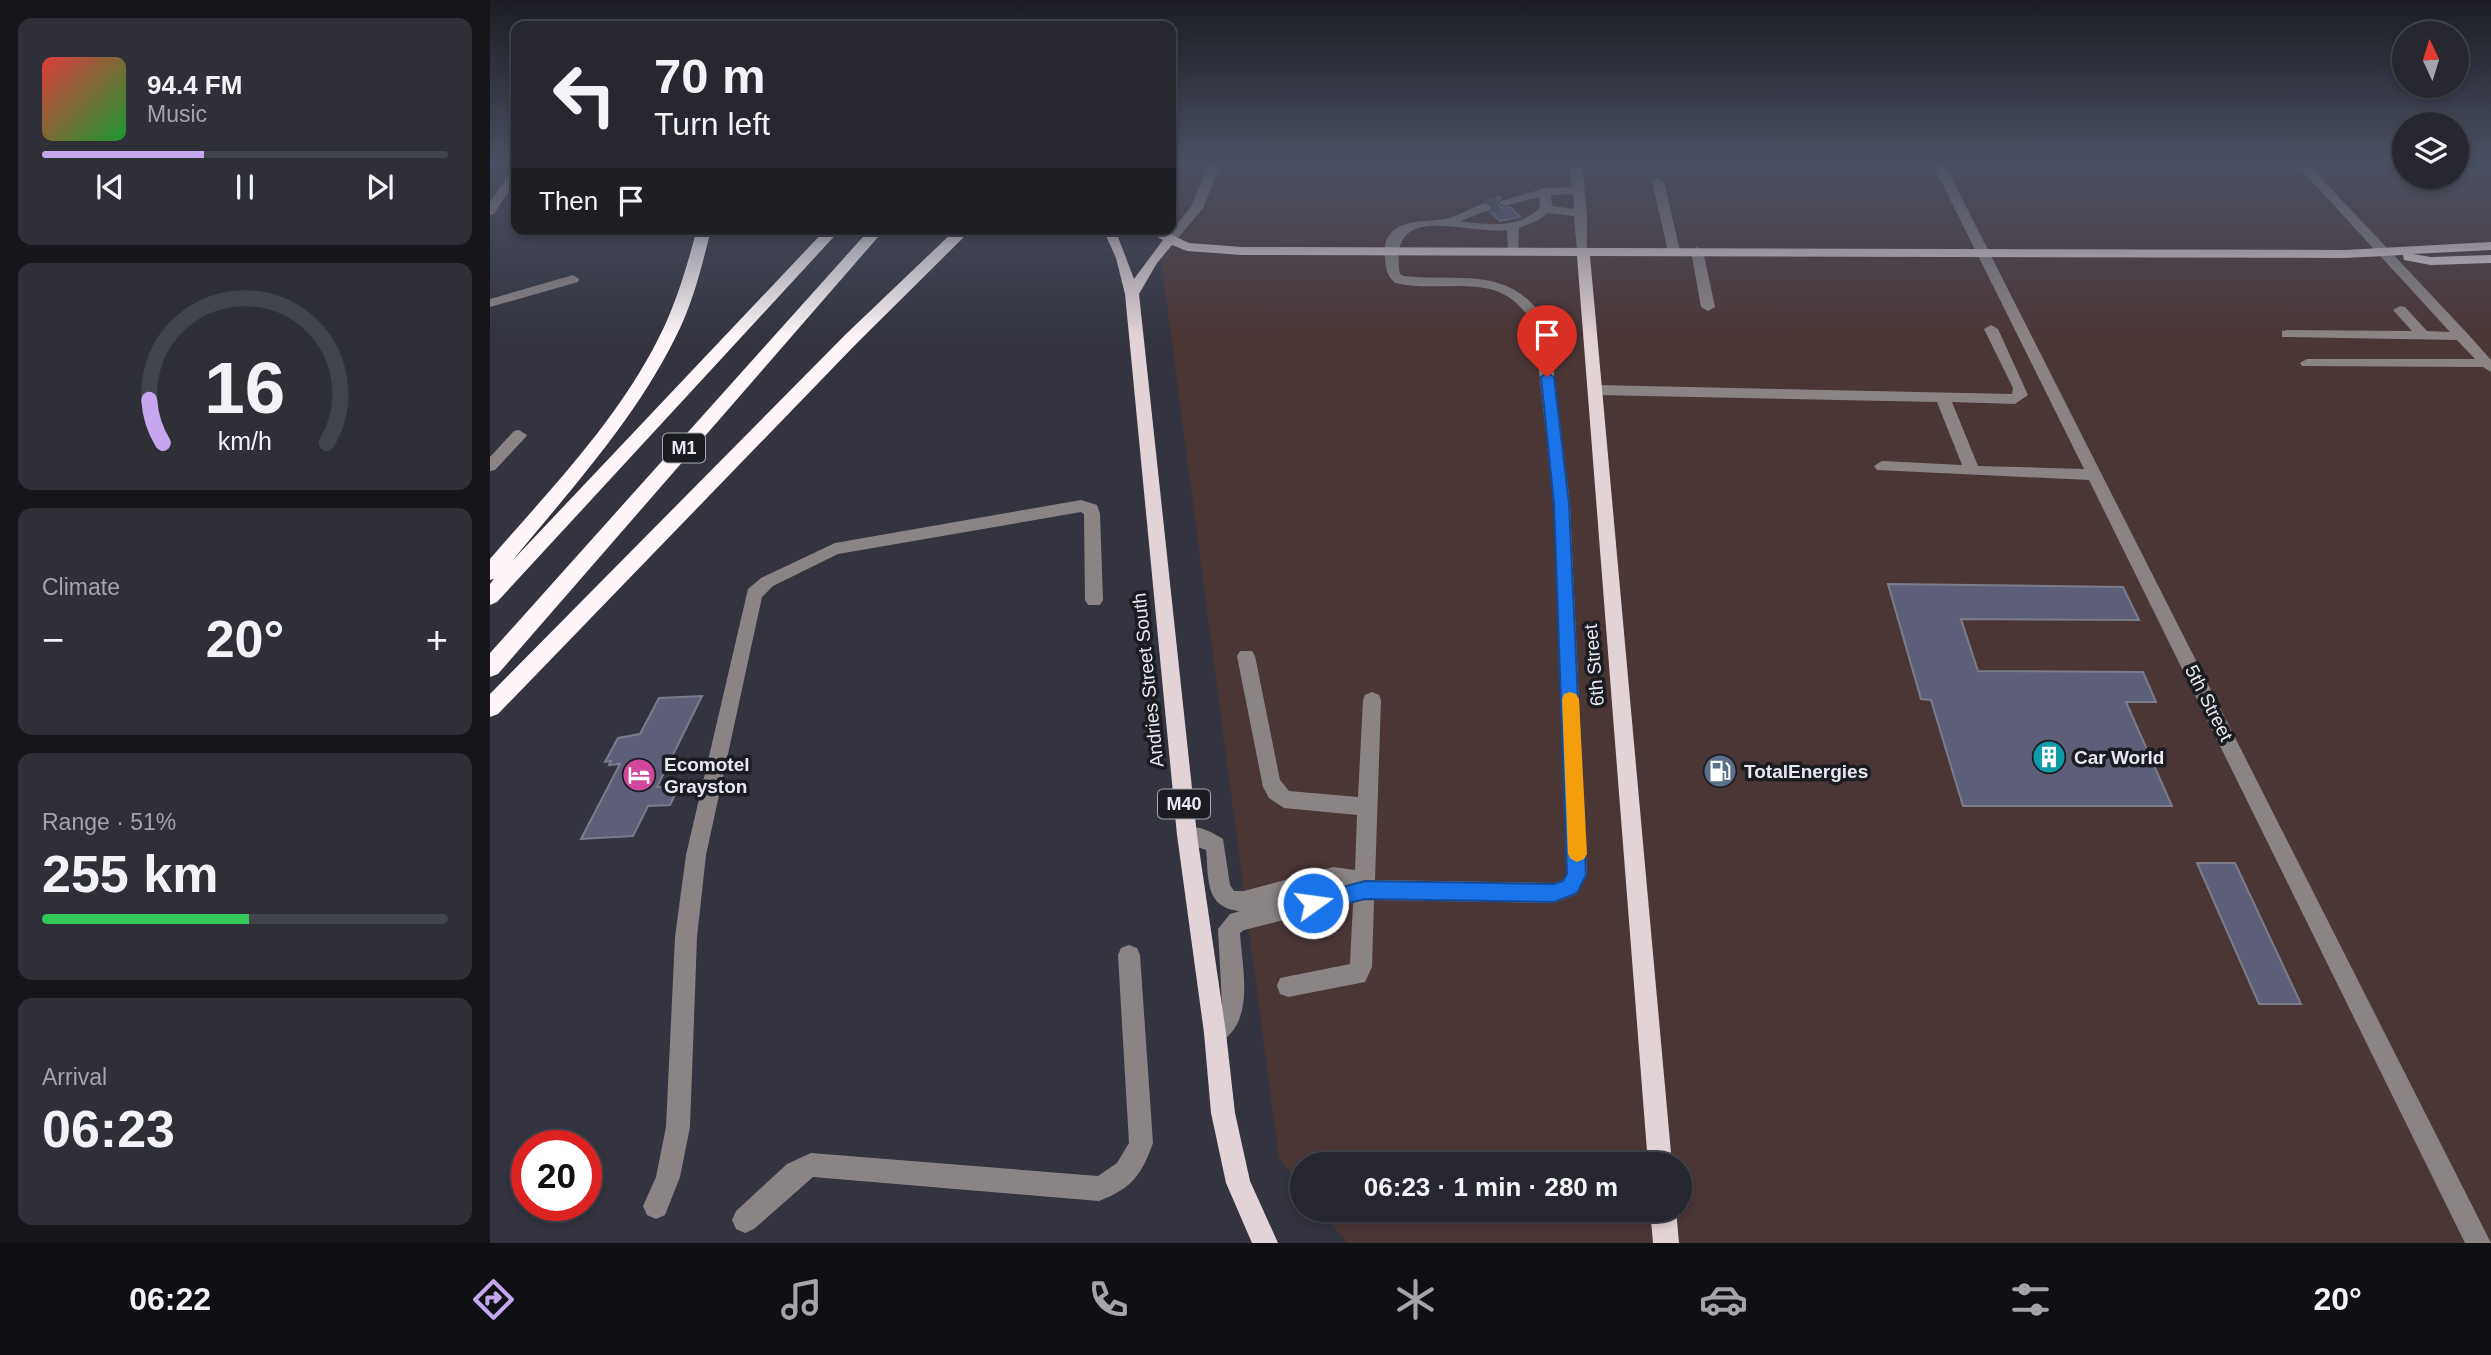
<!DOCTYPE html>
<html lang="en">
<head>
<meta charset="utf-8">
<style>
  :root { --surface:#26272f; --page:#2e2f37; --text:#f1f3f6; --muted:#a4a5aa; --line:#42444b; --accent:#c7a6f0 }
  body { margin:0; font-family:Helvetica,sans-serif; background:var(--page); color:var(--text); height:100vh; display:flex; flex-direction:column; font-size:26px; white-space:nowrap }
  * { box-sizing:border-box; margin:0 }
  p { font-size:23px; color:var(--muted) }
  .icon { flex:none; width:38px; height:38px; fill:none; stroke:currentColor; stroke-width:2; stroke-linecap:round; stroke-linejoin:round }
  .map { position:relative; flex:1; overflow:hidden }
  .sheet { display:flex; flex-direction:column; gap:18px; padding:18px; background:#15151a; width:490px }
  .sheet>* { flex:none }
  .top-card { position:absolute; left:21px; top:21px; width:665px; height:214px; border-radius:14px; box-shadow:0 4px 10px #0003,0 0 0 2px var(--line); background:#26272f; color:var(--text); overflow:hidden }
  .needle { width:46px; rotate:356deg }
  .buttons { position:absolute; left:1902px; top:21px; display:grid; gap:14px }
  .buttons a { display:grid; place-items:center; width:77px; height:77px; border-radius:50%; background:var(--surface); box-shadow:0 4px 10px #0003,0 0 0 2px var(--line); font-size:35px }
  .speed { position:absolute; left:21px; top:1130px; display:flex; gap:14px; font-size:35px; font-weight:700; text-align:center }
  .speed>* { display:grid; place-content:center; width:91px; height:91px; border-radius:50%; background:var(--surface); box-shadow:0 4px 10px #0003,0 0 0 2px var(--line); line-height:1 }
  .speed .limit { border:10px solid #d22; background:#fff; color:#111 }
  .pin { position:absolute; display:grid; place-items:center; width:60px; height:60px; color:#fff; margin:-72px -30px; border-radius:50% 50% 50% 0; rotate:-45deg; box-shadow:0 0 7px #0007 }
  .pin .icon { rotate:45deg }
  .me { position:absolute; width:77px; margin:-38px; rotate:76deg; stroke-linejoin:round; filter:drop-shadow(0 0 5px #0008) }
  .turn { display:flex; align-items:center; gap:24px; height:147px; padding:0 28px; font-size:32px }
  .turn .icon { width:91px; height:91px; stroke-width:2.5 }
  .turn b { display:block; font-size:49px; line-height:60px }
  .then { display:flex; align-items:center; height:66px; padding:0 28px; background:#0003; gap:14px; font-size:26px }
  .big { font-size:52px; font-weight:700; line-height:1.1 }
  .sheet .widget { flex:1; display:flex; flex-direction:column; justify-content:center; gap:10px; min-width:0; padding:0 24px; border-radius:14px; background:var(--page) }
  .sheet .dial { align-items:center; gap:0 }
  .dial svg { height:182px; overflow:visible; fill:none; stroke:var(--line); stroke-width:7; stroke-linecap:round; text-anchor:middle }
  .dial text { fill:var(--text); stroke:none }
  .song { display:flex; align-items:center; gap:21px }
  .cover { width:84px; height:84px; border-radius:10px; background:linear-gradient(135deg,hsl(0 70% 55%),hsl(130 70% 35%)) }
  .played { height:7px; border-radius:4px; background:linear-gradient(90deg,var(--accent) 40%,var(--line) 40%) }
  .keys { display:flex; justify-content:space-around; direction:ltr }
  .heat { display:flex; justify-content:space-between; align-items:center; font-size:38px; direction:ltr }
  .charge { height:10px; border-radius:5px; background:linear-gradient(90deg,#34c759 51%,var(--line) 0) }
  .trip { position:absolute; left:800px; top:1152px; width:402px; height:70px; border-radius:35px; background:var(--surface); box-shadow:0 4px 10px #0003,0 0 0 2px var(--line); font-weight:700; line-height:70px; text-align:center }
  .tab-bar { display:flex; height:112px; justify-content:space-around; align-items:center; background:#0f1013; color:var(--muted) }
  .tab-bar .icon { width:49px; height:49px }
  .tab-bar .on { color:var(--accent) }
  .tab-bar b { font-size:32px; color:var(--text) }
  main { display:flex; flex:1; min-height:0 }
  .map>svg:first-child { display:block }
  .industrial { fill:#4b3636 }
  .building { fill:#5d5e78; stroke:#7b7c8a; stroke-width:2 }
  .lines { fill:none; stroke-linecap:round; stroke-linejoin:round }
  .minor-tunnel { stroke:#4e4f5a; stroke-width:13; stroke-dasharray:13 6; stroke-linecap:butt }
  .minor { fill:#8b8485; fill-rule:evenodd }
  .major { fill:#e2d3d6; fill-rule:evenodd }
  .highway { fill:#fdf5f7; fill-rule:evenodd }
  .route { fill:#1a73e8; stroke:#114b97; stroke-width:2 }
  .slow { fill:#f59e0b }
  .labels { text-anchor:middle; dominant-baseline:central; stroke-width:7; stroke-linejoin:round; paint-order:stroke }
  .shield { fill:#1b1c21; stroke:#aaabb2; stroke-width:2 }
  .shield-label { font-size:18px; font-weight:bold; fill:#e7e8f0 }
  .street-label { font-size:19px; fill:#e7e8f0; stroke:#1b1c21 }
  .poi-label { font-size:19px; font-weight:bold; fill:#e7e8f0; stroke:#1b1c21; text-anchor:start }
</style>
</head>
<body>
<main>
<section class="sheet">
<div class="widget">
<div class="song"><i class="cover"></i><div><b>94.4 FM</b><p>Music</p></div></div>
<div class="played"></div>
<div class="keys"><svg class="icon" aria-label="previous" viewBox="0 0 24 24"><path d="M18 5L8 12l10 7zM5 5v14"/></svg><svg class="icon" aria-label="pause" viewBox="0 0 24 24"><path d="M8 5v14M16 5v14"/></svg><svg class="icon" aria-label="next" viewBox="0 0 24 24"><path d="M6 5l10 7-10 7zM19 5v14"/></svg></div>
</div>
<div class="widget dial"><svg viewBox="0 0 100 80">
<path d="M14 69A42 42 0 1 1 86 69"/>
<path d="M14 69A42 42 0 0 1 8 50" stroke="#c7a6f0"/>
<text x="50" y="56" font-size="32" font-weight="700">16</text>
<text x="50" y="72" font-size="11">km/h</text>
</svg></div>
<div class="widget"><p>Climate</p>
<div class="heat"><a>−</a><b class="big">20°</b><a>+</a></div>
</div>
<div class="widget"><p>Range · 51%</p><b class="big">255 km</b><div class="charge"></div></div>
<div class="widget"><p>Arrival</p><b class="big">06:23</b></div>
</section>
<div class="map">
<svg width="2001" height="1243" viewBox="0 0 2001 1243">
  <rect width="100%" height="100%" fill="#33343f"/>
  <path class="industrial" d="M681,163H1914V177H1967V163H2001V1243H857L829,1209H1190V1164H812V1187L789,1159L667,229H681Z"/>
  <path class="building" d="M1009,197L1010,199L1006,201L1007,204L1013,208L1020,207L1030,217L1010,221L1000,212L1002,205L995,201Z
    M1398,584L1633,587L1649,620L1471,619L1488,671L1653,672L1666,702H1636L1682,806H1473L1441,700L1431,699Z
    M212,696L167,787L189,786L180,805L158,806L143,836L91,839L130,764L119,765L121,761L115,762L128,738L150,734L169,698Z
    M1707,863H1745L1811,1004H1769Z"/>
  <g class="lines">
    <path class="minor-tunnel" d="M995,207L1014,202"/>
    <path class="minor" d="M719,163H731L713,208L683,244H675V238L701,207Z
      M1080,163H1092L1097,213V254L1093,255L1087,251L1084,216L1058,213L1049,220L1029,228L1028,254L1024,255L1018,251L1017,230C974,235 897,199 910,274L914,276C972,282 1024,264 1058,326L1080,504L1097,875L1087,894L1064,903L884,900L882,967L875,982L798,997L790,994L787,986L790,978L860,964L863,903L754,930L750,933C752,968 767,1027 725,1044L717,1041L714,1033L732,1005L728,929L740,914L750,911C714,908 719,877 716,850L690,841L687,835L690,829C706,823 720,831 733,839L740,885L744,891H754L843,867L865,870L867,815L794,808L779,798L773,787L747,656L750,651H762L765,656L790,780L799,791L868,797L873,700L875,695L882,692L889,695L891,700L885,880L1064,883L1073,880L1077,874L1064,504L1044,326C1012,266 958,295 905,283C897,276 896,269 895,259C891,217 929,223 954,219C968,217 981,207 995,203L1001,207L999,210L970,221C996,225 1031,229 1050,207L1049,197L1014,206L1008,202L1055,188L1082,187ZM1083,194L1084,209L1062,206L1061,195ZM843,887H849L796,899Z
      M1442,163H1454L2001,1243H1975L1599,480L1387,470L1384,466L1392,461L1472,465L1447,402L1106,395L1099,390L1106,385L1522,394L1523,388L1494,329L1501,325L1508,329L1538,395L1525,404L1462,402L1488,466L1594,469Z
      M1805,163H1817L1977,333L2001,360V372L1993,367L1812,366L1810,363L1817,359H1985L1967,340L1792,337V331L1797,330L1922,331L1903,310L1910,306L1915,307L1937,331L1960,332Z
      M26,169V180L4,214L0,215V202L22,170Z
      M1168,178L1174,182L1190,251L1184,255L1178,251L1162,182Z
      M1207,247L1213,251L1225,307L1218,311L1211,307L1201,251Z
      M83,275L89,279L88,282L0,307V299Z
      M29,430L37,435L34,439L5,470L0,471V457L24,431Z
      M591,500L607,505L610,514L613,600L610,605H598L595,600L594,514L591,512L348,554L283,586L272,597L216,855L207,937L200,1127L190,1177L175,1215L166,1219L157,1215L153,1206L166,1177L176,1127L185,937L196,855L258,589L271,578L345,543Z
      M639,945L647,948L650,955L663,1143C651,1176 642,1188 609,1201L323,1177L264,1229L255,1233L246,1229L242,1220L246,1211L297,1164L321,1153L608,1176L627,1163L639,1143L628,955L631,948Z"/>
    <path class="major" d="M613,229H625L644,279L673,240L652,229H669L699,243L752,247L1855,250L2001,242V250L1923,254L1941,257L2001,255V263L1941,265L1914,260L1913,255L1855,258L1100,256L1182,1164H1158L1087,256L752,255L697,251L682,245L667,263L649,294L707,835L736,1033L745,1113L760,1181L788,1243H762L736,1183L721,1113L714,1033L687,835L635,294L626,258Z
      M1160,1209H1186L1189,1243H1163Z"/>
    <path class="highway" d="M207,229H221C213,262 205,295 191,326C150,414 83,487 22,561L336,229H351L7,602L0,605V584L4,579L0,580V559C63,486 134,414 175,325C189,294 198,262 207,229Z
      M380,229H395L8,674L0,677V653Z
      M466,229H482L367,343L8,714L0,717V694L355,335Z
      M606,229H624L629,234L622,238Z"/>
  </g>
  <linearGradient id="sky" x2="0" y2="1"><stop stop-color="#1c1d23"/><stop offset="0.48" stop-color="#4a5063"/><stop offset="1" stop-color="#4a5063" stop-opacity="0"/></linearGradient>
  <rect width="2001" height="337" fill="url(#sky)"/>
  <path class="route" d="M1057,373L1064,377L1079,504L1096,875L1087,893L1064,902L875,899L823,912L816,909L814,903L816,897L875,881L1064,884L1073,881L1077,874L1064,504L1051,377Z"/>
  <path class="slow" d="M1080,692L1086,694L1089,699L1097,854L1094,859L1087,862L1081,859L1078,854L1072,699L1074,694Z"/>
  <defs>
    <symbol id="building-disc" viewBox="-11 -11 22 22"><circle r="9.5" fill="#0f9aa8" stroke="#1b1c21"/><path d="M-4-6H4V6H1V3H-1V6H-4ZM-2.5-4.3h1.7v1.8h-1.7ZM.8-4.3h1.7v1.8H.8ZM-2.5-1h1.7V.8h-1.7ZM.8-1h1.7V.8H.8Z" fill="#fff"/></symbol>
    <symbol id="fuel-disc" viewBox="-11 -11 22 22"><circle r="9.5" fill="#5c6f8a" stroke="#1b1c21"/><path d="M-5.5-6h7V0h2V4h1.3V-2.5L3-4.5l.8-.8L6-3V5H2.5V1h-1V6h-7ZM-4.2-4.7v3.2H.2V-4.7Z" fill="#fff"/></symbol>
    <symbol id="hotel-disc" viewBox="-11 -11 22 22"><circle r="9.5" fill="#d1479c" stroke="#1b1c21"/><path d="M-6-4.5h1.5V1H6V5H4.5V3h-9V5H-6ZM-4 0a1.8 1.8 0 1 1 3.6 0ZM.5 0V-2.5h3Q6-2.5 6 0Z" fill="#fff"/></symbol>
  </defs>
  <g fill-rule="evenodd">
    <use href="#building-disc" x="1540" y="738" width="38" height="38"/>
    <use href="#fuel-disc" x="1211" y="752" width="38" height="38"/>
    <use href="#hotel-disc" x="130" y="756" width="38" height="38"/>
  </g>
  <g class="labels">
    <g class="shield">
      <rect x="173" y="433.5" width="42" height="29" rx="5"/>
      <rect x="668" y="789.5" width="52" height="29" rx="5"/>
    </g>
    <g class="shield-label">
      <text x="194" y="448">M1</text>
      <text x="694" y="804">M40</text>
    </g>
    <g class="street-label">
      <text transform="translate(1104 665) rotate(-95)">6th Street</text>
      <text transform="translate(658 680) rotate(-96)">Andries Street South</text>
      <text transform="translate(1719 703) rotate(63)">5th Street</text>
    </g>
    <g class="poi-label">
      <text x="1584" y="757">Car World</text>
      <text x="174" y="764">Ecomotel<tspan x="174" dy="22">Grayston</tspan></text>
      <text x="1254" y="771">TotalEnergies</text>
    </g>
  </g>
</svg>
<div class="buttons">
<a><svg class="needle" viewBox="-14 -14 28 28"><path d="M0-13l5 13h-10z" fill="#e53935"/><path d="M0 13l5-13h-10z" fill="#a4a5aa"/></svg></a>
<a><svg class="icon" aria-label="layers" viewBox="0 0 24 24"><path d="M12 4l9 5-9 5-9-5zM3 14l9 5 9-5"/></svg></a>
</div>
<div class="speed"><div class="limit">20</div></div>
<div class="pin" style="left:1057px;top:377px;background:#d93025"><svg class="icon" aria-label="arrive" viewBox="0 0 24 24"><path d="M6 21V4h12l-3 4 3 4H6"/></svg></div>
<svg class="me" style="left:823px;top:903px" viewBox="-20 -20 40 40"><circle r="17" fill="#1a73e8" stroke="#fff" stroke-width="3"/><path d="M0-11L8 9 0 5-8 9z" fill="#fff"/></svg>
<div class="trip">06:23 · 1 min · 280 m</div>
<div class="top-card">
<div class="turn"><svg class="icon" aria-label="left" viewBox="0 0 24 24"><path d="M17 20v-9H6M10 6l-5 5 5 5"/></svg><div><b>70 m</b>Turn left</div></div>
<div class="then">Then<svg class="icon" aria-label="arrive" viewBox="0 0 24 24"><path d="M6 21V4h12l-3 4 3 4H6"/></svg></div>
</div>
</div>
</main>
<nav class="tab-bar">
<b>06:22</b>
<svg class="icon on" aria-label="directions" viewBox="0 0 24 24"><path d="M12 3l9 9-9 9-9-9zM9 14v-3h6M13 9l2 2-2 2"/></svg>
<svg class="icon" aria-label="music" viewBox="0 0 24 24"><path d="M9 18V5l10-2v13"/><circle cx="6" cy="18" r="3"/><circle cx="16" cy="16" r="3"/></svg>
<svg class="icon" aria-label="phone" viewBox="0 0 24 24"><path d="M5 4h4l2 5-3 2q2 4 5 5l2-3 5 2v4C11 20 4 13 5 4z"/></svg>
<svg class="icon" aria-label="climate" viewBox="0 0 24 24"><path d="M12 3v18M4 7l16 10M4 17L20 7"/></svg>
<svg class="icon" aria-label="car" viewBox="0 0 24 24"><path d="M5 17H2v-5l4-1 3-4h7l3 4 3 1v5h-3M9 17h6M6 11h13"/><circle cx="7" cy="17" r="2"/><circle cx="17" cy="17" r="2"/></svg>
<svg class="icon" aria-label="filters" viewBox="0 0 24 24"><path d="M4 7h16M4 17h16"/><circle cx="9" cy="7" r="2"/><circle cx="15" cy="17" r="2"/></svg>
<b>20°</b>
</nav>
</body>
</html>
